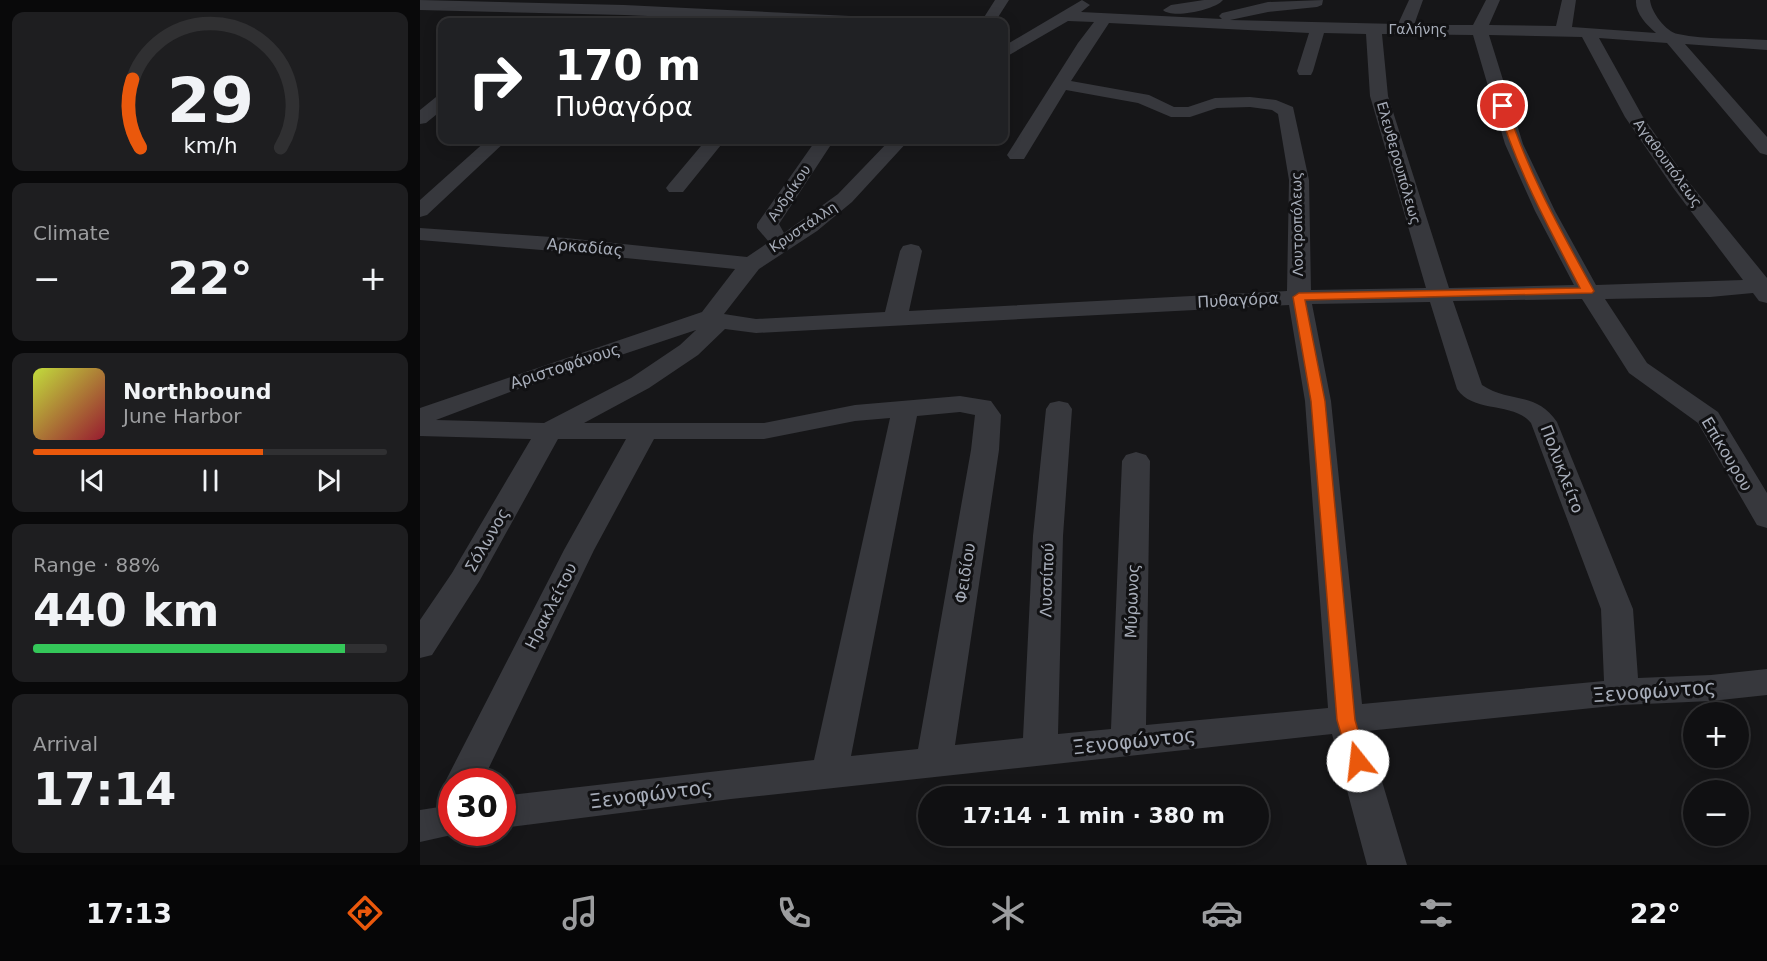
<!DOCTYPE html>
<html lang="en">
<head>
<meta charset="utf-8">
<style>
  :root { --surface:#101012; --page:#1e1e20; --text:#f1f3f6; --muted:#9c9d9f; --line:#303032; --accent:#ea580c }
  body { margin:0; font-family:"DejaVu Sans",sans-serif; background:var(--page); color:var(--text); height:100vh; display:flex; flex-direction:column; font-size:22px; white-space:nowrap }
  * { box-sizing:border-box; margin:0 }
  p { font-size:20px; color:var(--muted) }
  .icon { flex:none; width:33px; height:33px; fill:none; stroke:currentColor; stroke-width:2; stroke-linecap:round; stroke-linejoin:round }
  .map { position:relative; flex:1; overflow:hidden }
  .panel { display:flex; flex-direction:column; gap:12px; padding:12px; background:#09090a; width:420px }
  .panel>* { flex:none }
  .top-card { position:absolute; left:18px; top:18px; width:570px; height:126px; border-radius:12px; box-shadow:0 3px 15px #0003,0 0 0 2px var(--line); background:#202124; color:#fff; overflow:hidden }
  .tools { position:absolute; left:1263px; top:702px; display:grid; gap:12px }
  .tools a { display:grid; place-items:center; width:66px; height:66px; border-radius:50%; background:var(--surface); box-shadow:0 3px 15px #0003,0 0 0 2px var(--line); font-size:30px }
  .speed { position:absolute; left:18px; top:768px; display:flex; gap:12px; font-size:30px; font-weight:700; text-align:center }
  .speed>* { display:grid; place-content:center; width:78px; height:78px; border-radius:50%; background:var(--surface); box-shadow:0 3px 15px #0003,0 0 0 2px var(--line); line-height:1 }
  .speed .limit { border:9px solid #d22; background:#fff; color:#111 }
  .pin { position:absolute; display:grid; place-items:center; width:51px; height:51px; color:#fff; margin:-26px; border:3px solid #fff; border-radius:50%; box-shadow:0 2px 6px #0007 }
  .me { position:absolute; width:66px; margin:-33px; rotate:344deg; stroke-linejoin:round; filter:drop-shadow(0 0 4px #0008) }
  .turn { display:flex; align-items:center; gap:21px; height:126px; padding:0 18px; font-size:27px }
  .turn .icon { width:78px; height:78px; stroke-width:2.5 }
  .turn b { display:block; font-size:42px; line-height:51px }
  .big { font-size:45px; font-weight:600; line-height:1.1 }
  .panel .widget { flex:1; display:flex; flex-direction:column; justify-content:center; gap:9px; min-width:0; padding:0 21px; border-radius:12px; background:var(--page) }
  .panel .dial { align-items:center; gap:0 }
  .dial svg { height:156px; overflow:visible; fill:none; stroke:var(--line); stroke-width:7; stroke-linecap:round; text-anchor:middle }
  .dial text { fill:var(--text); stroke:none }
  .song { display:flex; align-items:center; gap:18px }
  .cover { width:72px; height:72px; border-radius:9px; background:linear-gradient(135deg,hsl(70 70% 55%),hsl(350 70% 35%)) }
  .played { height:6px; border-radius:3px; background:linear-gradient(90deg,var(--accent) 65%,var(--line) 65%) }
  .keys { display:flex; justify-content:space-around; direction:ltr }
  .heat { display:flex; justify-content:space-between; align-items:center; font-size:33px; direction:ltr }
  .charge { height:9px; border-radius:4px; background:linear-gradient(90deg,#34c759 88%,var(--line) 0) }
  .trip { position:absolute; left:498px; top:786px; width:351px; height:60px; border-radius:30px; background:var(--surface); box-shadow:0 3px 15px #0003,0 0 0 2px var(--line); font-weight:600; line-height:60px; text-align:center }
  .tabs { display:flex; height:96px; justify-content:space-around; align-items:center; background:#060607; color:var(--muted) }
  .tabs .icon { width:42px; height:42px }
  .tabs .selected { color:var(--accent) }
  .tabs b { font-size:27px; color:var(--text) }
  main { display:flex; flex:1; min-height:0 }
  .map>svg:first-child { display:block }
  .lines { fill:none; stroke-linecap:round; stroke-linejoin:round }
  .minor { fill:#37383d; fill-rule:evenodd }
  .route { fill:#ea580c; stroke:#983908; stroke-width:1.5 }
  .labels { text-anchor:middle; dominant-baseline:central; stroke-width:6; stroke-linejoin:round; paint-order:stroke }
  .far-street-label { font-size:14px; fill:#a7adb9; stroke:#111113 }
  .street-label { font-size:16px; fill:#a7adb9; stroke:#111113 }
  .near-street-label { font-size:20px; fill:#a7adb9; stroke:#111113 }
</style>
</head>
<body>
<main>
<section class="panel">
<div class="widget dial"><svg viewBox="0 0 100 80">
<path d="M14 69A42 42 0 1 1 86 69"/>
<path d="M14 69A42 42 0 0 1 10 34" stroke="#ea580c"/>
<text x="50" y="56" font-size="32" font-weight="700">29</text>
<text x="50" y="72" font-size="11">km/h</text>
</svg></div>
<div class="widget"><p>Climate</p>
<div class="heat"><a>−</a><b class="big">22°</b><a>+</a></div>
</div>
<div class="widget">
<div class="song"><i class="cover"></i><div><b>Northbound</b><p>June Harbor</p></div></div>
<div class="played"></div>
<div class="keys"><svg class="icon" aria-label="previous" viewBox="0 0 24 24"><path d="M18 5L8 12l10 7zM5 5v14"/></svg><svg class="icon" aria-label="pause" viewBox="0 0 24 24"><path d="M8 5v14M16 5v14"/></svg><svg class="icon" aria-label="next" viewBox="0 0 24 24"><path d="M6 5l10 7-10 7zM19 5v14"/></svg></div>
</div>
<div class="widget"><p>Range · 88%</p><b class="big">440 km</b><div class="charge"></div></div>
<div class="widget"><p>Arrival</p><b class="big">17:14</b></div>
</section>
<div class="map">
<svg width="1347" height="865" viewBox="0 0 1347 865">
  <rect width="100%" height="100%" fill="#161618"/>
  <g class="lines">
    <path class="minor" d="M0,0L204,5L451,17L459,22H366L204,15L0,10Z
      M575,0H589L575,22H561Z
      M662,0L670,5L661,12L802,19L799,16L802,13L848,2L903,0L902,5L897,7L848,12L810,20L978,24L989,0H1003L994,25H1053L1066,0H1080L1069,25L1136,26L1142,0H1156L1152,27L1236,33C1226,24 1215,13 1216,0H1230C1231,12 1246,32 1258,34C1287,40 1318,38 1347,40V50L1265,44L1347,137V155L1340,153L1247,43L1179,38L1223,117L1268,181L1347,278V303L1339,301L1333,293L1290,297L1185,299L1227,363L1298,412L1347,493V528L1337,525L1278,423L1209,373L1162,299L1033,301L1062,385C1088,403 1116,391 1137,422L1213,609L1218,678L1291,675L1347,669V695L1291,701L1202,705L947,731L987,865H947L912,734L311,799L82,828V796L394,760L470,418L435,421L344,439H234L174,550L62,782H32L30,793L25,782L144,550L206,439H138L60,580L12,655L0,658V620L32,573L111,439L0,436V408L282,312L315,269L146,252L0,240V228L146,238L327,257L349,242L337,228V224L396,140H414L359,224L364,233L418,194L470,140H489L432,202L397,231L339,269L304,314L336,319L465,312L480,251L483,246L491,244L499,246L502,251L489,311L867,291L869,180L858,114L852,110L830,107L797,108L770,117H751L718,103L646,90L604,159H590L587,155L658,43L674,22L648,21L584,58V46ZM689,23L889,33L877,71L879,75H891L893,71L904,33L946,34L950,96L1006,288L891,290L889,180L873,107L856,100L830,97L795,98L768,107H754L729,95L651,81ZM962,34L1053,35L1085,144L1115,211L1154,285L1029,288L968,96ZM1069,35L1162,37L1205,117L1254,189L1323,280L1176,285L1135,211L1103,144ZM1010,302L1037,389C1054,414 1093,401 1111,423L1181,609L1184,681L942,704L911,401L892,304ZM869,305L885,401L908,708L726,725L730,461L726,455L716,452L706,455L702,461L691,729L638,734L643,536L652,409L648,403L639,401L630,403L626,409L613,536L603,738L535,745L579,450L581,415L571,401L540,396L435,405L344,423H164L229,388L278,355L305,329L336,333ZM276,330L260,345L211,378L124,423L16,420L90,392ZM540,412L555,415L551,450L498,749L431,756L497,416Z
      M784,0H803C795,10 752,19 743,10L751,5Z
      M22,96V110L6,123L0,124V110L16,97Z
      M67,140H87L7,215L0,217V200Z
      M286,140H305L263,192H249L246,188L249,184Z
      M32,805V832H45L0,842V810Z"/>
  </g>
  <path class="route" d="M1083,103L1087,106C1107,172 1141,231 1174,291L1172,293L885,300L905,401L935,720L947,761L944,766L938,769L931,766L929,761L917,720L891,401L873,297L879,293L1160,288C1129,228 1097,170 1078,106Z"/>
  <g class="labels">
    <g class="far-street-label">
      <text x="998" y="29">Γαλήνης</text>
      <text transform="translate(979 163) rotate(74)">Ελευθερουπόλεως</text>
      <text transform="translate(1248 163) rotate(54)">Αγαθουπόλεως</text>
      <text transform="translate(369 193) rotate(-56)">Ανδρίκου</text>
      <text transform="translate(877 224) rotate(-91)">Λουτροπόλεως</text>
      <text transform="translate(383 227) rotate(-34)">Κρυστάλλη</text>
    </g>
    <g class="street-label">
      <text transform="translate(165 247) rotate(5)">Αρκαδίας</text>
      <text transform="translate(818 300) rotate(-3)">Πυθαγόρα</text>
      <text transform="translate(145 366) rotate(-18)">Αριστοφάνους</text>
      <text transform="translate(1307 454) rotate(59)">Επίκουρου</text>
      <text transform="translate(1142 469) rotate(69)">Πολυκλείτο</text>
      <text transform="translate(67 540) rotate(-60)">Σόλωνος</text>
      <text transform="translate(545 573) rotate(-81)">Φειδίου</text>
      <text transform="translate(627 580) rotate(-88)">Λυσσίπού</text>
      <text transform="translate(712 601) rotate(-88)">Μύρωνος</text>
      <text transform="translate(131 606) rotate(-63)">Ηρακλείτου</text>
    </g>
    <g class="near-street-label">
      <text transform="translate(1234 691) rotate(-4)">Ξενοφώντος</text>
      <text transform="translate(714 741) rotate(-6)">Ξενοφώντος</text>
      <text transform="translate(231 794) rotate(-7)">Ξενοφώντος</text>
    </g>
  </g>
</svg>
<div class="tools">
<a>+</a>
<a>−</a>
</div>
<div class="speed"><div class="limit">30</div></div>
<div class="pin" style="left:1083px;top:106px;background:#d93025"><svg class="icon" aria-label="arrive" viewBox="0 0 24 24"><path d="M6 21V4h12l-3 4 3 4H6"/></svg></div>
<svg class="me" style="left:938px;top:761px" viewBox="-20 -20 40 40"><circle r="19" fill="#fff"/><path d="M0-13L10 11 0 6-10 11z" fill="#ea580c"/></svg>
<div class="trip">17:14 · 1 min · 380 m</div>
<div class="top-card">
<div class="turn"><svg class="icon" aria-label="right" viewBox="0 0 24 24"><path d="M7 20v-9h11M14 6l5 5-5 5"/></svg><div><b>170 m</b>Πυθαγόρα</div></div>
</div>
</div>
</main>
<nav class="tabs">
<b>17:13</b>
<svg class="icon selected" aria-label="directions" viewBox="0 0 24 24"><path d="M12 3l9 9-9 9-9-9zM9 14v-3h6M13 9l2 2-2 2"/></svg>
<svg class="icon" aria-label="music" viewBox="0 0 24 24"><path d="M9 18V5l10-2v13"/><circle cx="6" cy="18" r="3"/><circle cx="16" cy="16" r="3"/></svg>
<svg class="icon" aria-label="phone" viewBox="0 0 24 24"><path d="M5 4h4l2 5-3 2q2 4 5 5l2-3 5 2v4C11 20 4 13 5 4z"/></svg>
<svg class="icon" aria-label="climate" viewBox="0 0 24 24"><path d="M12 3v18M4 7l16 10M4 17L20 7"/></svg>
<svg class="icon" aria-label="car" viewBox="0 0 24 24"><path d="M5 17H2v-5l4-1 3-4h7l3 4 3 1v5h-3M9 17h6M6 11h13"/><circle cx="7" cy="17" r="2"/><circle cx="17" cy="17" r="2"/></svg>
<svg class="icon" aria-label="filters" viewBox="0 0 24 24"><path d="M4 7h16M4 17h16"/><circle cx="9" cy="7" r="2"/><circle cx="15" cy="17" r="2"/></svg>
<b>22°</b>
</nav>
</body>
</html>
